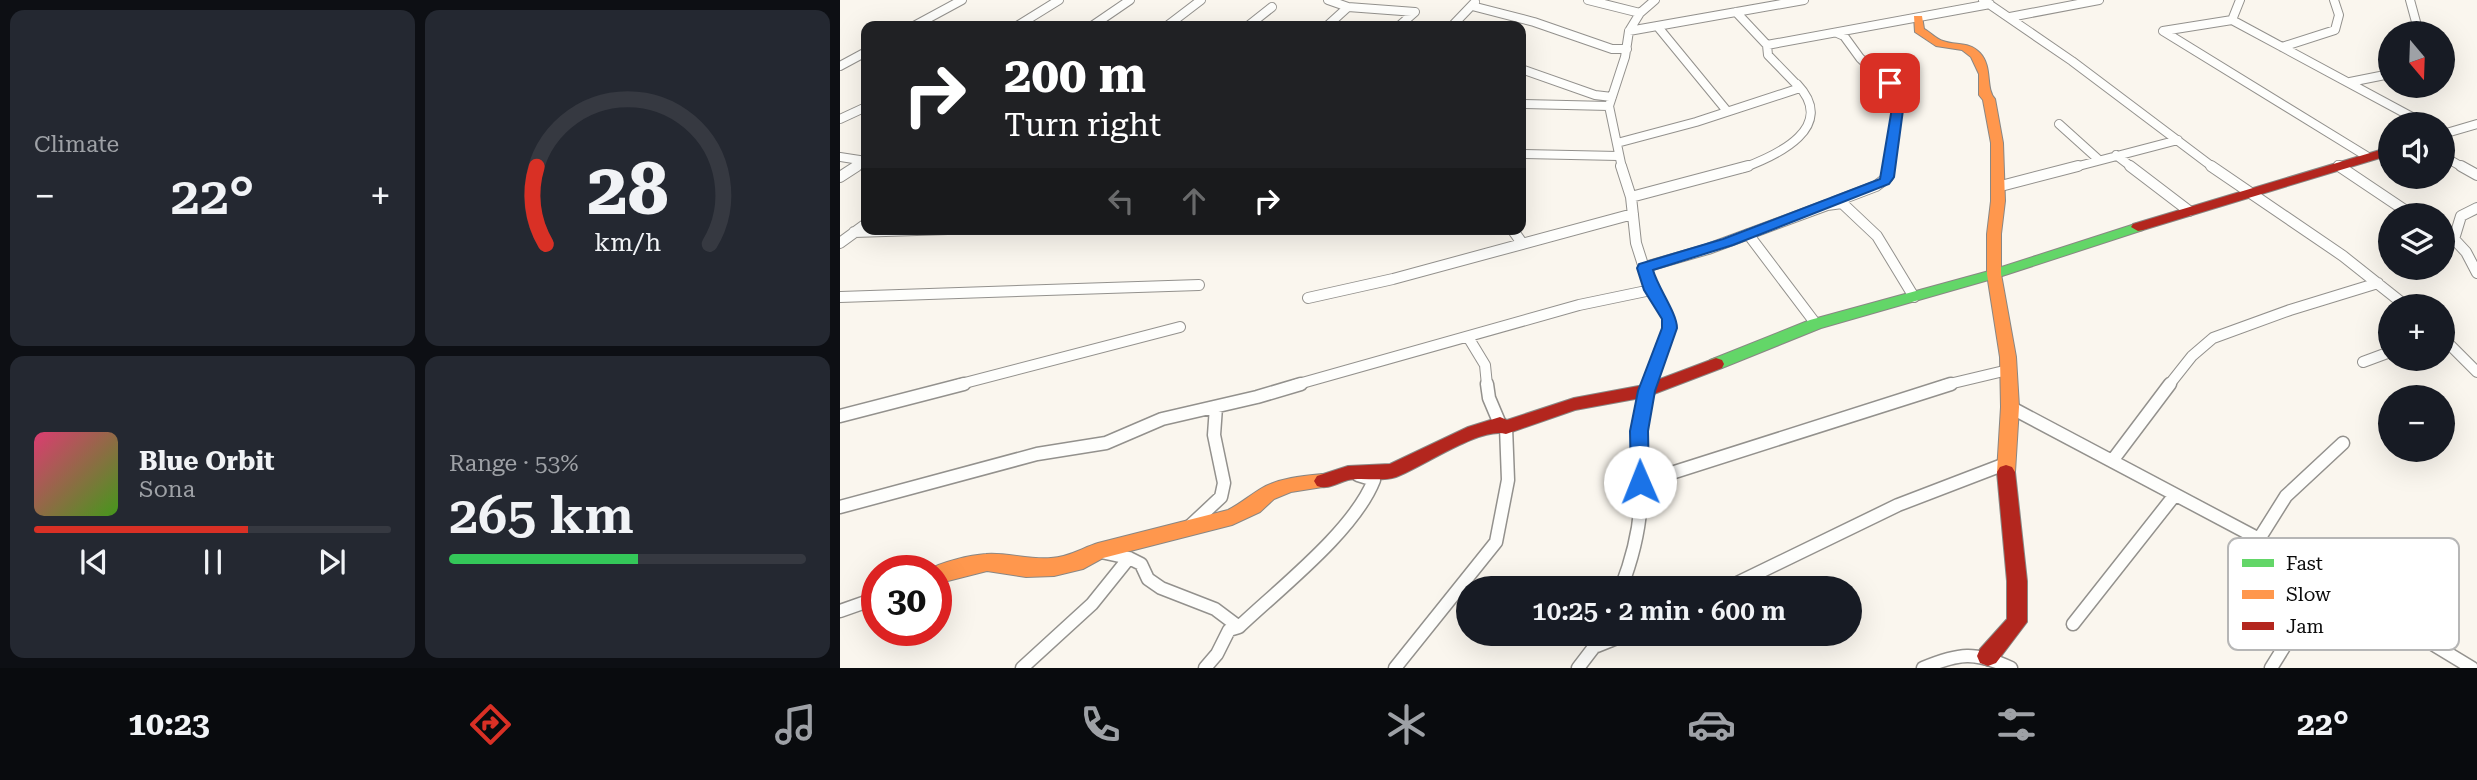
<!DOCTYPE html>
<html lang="en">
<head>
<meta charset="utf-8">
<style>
  :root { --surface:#171b24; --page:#242831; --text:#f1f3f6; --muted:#9ea1a6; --line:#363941; --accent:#d93025 }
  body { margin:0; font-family:"Roboto Serif",serif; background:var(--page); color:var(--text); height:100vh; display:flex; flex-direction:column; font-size:26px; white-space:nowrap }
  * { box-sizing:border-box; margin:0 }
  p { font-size:23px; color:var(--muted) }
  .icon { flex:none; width:38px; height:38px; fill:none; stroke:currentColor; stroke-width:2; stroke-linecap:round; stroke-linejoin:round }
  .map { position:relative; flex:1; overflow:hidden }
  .side { display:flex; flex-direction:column; gap:10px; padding:10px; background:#0d0f14; width:840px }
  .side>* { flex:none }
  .top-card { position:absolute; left:21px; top:21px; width:665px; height:214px; border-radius:14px; box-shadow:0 7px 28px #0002; background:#202124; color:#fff; overflow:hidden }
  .needle { width:46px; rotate:161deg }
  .buttons { position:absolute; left:1538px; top:21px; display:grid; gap:14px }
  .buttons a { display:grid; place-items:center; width:77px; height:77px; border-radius:50%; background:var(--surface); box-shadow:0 7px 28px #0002; font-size:35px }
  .speed { position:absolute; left:21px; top:555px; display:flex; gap:14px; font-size:35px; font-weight:700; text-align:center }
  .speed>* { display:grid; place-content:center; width:91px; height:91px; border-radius:50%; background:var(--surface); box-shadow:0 7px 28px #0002; line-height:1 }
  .speed .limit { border:10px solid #d22; background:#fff; color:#111 }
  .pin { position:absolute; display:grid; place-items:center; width:60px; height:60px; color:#fff; margin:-30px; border-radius:14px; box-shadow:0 4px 10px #0006 }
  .me { position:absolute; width:77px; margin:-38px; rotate:359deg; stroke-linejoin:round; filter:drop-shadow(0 0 5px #0008) }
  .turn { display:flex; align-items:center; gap:24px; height:147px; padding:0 28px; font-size:32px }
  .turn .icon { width:91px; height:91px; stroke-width:2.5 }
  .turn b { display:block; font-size:49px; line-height:60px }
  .lanes { display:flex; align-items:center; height:66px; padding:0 28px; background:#0003; justify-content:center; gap:35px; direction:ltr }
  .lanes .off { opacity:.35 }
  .big { font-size:52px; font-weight:600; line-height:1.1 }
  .side .card { flex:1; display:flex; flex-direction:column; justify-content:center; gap:10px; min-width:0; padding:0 24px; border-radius:14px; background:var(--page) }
  .side .dial { align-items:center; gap:0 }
  .dial svg { height:182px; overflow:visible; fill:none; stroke:var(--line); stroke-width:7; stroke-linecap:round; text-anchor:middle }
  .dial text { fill:var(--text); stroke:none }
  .song { display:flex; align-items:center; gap:21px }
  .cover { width:84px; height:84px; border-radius:10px; background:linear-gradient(135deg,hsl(340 70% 55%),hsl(100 70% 35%)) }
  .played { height:7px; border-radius:4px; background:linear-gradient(90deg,var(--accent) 60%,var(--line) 60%) }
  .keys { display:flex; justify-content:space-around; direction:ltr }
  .heat { display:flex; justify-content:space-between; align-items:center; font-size:38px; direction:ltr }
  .charge { height:10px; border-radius:5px; background:linear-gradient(90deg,#34c759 53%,var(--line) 0) }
  .side .tiles { flex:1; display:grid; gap:10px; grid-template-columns:repeat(2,1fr) }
  .trip { position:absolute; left:616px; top:576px; width:406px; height:70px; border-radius:35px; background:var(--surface); box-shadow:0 7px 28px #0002; font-weight:600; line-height:70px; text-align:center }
  .tab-bar { display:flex; height:112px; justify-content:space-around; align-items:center; background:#090b0e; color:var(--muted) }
  .tab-bar .icon { width:49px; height:49px }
  .tab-bar .active { color:var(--accent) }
  .tab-bar b { font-size:32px; color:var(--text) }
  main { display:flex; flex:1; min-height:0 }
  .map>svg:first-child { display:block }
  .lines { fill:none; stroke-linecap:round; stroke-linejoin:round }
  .street-far2-casing { stroke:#93918d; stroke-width:10 }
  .street-far1-casing { stroke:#93918d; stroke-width:12 }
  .street-casing { stroke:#93918d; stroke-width:15 }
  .fast-casing { stroke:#898784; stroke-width:2 }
  .slow-casing { stroke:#898784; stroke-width:2 }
  .jam-casing { stroke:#898784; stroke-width:2 }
  .street-far2 { stroke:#fefefc; stroke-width:8 }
  .street-far1 { stroke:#fefefc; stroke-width:10 }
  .street { stroke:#fefefc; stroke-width:12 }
  .fast { fill:#63d668; fill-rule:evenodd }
  .slow { fill:#ff974d; fill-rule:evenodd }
  .jam { fill:#b3261e; fill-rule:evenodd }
  .route { fill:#1a73e8; stroke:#114b97; stroke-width:2 }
  .key { fill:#fff; stroke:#b6b6b6; stroke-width:2 }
  .key-label { font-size:19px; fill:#0b0b0b }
</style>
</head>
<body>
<main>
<section class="side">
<div class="tiles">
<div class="card"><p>Climate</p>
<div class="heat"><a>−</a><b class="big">22°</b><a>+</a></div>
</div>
<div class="card dial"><svg viewBox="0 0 100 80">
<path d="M14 69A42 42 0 1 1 86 69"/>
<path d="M14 69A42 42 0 0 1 10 35" stroke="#d93025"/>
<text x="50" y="56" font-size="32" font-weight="700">28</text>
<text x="50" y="72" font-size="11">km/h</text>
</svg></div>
<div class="card">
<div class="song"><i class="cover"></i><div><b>Blue Orbit</b><p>Sona</p></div></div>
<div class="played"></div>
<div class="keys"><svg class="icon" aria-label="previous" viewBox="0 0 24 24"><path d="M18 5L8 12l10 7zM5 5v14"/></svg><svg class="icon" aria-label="pause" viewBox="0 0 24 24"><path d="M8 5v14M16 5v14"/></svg><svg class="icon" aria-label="next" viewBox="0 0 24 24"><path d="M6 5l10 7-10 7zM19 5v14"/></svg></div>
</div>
<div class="card"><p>Range · 53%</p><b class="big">265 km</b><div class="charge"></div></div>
</div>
</section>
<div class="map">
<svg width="1637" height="668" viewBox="0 0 1637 668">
  <rect width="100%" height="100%" fill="#faf6ee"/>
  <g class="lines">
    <defs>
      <path id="street-far2" d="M488,0L508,7
        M748,0L800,13
        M1143,0L1232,61L1374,168
        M1570,0L1579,33
        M632,6L694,22L772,49H787
        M1170,17L1259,0
        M1392,20L1400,0
        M74,26L122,0
        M177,26L219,0
        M252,26L290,0
        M327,26L361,0
        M408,26L432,7
        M487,26L508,7L575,12L559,26
        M612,26L635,2
        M818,27L887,111
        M789,31L964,0
        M997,33L1004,36L1020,58L1059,95L1049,168
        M927,45L1150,4
        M1442,47L1495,30L1499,15L1494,0
        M0,66L26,52
        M681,69L755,95L772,97
        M1510,82L1550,74
        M681,104L769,106
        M0,119L26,107
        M1219,124L1259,160
        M1603,134L1637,124
        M777,143L856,122L960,88L928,55L927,45L896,12
        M681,154L778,156
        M1276,155L1293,168
        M1603,156L1624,168
        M0,157L26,161
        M1528,157L1323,31L1392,20L1585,124
        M1498,165L1502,168
        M14,168L25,161
        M782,168L769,106L785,57L789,31L800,13L815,0
        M903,168C938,155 998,127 957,84
        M1231,168L1338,140"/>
      <path id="street-far1" d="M781,166L791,197L796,243L811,290L829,319L830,328L809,385
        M1290,166L1349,211
        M1371,166L1503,256L1566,306
        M1499,166L1572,215
        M1621,166L1637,175
        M0,177L17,166
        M1157,187L1238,166
        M791,197L908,166
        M994,202L1036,186L1048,177L1049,166
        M1637,208L1621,216L1614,239L1626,252L1637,273
        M672,229L682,243
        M14,232L108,229
        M908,234L976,324
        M0,243L26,224
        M805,267L868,249L987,205L1002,203L1037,236L1074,297
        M0,297L359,285
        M468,298L553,279L793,214
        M628,337L645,365L647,385
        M1603,338L1637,372
        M1523,362L1550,352
        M117,385L340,327
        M455,385L739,305L811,290
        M1105,385L1168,370
        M1329,385L1352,356L1373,338L1450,310L1538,283"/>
      <path id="street" d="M647,384L649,398L660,424
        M1170,407L1419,539L1632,668
        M0,416L124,384
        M1272,461L1330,384
        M800,483L1111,384
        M0,507L197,454L266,443L322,419L417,397L461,384
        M350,526L381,497L384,483L374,435L376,407
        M1419,539L1446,496L1503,443
        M261,552L289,558L301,564L308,579L321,588L375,609L399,627L389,630L377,654L365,668
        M781,588C793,557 801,525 801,492C802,452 797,423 809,384
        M887,588L1058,505L1165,464
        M0,611L37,598
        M1233,624L1334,496
        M399,627C440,588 514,531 534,480L518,475
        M757,646L787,634
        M182,668L252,604L289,558
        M555,668L656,542L668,480L666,427
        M738,668L764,634
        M1083,668C1119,653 1135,651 1171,668
        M1431,668L1487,578"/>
      <path id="fast" d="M1298,223L1305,227L1303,230L1159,277L981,328L882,368H870L868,364L870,360L970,320L1149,271Z"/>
      <path id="slow" d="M1074,16H1082L1084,29C1090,32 1096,39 1103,41C1116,46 1129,41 1140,53C1153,67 1145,88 1155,99L1163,143L1165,201L1161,234V274L1176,357L1179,407L1175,472L1172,477L1166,479L1160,477L1157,472L1161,407L1160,357L1147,274V234L1151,201V143L1143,100L1139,95V74L1131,57L1122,50L1096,46L1075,32Z
        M483,474L489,476L492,481L489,486L451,492L434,499L420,512L392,525L263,558L243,569L214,576L186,577L147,571L96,584V570H88C101,562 130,555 146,554C165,552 189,560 211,558C229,557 242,548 258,543L388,510C400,504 410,495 422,488C440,478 462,476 483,474Z"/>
      <path id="jam" d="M1550,147V155L1303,230L1298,231L1291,227L1293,224Z
        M876,358L882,360L884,364L882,368L806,397L735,410L666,434C641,426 583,467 556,477C541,482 523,477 508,480C497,483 488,490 477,486L474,481L477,476L508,466L550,464L628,427L660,417L667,420L734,398L804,385Z
        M1166,465L1172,467L1175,472L1187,581V622L1156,663L1148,666L1140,663L1137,656L1140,649L1167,619V581L1157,472L1160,467Z"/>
    </defs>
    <use href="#street-far2" class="street-far2-casing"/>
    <use href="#street-far1" class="street-far1-casing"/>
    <use href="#street" class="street-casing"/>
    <use href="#fast" class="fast-casing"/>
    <use href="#slow" class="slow-casing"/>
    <use href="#jam" class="jam-casing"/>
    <use href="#street-far2" class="street-far2"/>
    <use href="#street-far1" class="street-far1"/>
    <use href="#street" class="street"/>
    <use href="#fast" class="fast"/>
    <use href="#slow" class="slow"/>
    <use href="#jam" class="jam"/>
  </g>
  <path class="route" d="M1046,81H1054L1065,95L1054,177L1049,184L893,245L813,270C818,288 837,313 837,328L815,391L808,431L809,482L807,488L800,490L794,488L791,482L790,431L798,391L822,328V319L804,290L797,268L799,264L883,239L1040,179L1054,96L1044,83Z"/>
  <rect x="1388" y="538" width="231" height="112" rx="10" class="key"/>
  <rect x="1402" y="559" width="32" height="8" fill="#63d668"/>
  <rect x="1402" y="590" width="32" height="9" fill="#ff974d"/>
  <rect x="1402" y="622" width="32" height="8" fill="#b3261e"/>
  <g class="key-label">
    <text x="1446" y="570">Fast</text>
    <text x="1446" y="601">Slow</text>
    <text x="1446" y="633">Jam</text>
  </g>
</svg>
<div class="buttons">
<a><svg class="needle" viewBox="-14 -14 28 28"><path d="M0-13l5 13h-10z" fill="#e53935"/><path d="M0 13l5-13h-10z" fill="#9ea1a6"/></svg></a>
<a><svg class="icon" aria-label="sound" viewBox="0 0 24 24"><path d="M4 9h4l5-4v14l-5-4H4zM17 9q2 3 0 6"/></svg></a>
<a><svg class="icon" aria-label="layers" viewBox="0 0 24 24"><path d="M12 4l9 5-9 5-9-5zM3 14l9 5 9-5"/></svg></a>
<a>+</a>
<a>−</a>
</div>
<div class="speed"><div class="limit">30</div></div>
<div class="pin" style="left:1050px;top:83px;background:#d93025"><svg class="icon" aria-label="arrive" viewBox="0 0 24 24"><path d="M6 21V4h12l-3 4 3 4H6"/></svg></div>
<svg class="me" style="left:800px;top:482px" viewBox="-20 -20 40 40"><circle r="19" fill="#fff"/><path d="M0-13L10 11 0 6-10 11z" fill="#1a73e8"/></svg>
<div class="trip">10:25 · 2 min · 600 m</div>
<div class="top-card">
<div class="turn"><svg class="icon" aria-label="right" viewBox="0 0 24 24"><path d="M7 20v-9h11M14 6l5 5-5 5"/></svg><div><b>200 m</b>Turn right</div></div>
<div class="lanes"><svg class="icon off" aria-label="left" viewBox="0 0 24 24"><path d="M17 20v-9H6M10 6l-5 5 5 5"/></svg><svg class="icon off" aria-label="ahead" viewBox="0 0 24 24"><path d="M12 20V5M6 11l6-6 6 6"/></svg><svg class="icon" aria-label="right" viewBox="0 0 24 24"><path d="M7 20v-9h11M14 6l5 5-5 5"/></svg></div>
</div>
</div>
</main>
<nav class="tab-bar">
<b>10:23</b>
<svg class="icon active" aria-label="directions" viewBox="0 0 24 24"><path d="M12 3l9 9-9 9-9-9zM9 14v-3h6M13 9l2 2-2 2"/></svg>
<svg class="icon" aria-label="music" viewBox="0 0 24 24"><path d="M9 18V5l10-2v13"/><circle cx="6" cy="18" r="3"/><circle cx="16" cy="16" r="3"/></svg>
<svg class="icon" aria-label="phone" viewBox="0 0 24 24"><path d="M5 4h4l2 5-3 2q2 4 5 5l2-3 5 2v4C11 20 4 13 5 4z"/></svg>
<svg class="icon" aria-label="climate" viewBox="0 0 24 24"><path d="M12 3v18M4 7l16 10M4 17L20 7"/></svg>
<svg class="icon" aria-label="car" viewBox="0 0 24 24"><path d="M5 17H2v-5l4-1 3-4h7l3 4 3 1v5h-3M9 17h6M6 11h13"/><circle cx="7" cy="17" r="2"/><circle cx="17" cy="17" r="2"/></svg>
<svg class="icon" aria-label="filters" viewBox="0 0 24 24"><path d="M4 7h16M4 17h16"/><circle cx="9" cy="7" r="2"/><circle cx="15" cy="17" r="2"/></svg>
<b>22°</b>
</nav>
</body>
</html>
